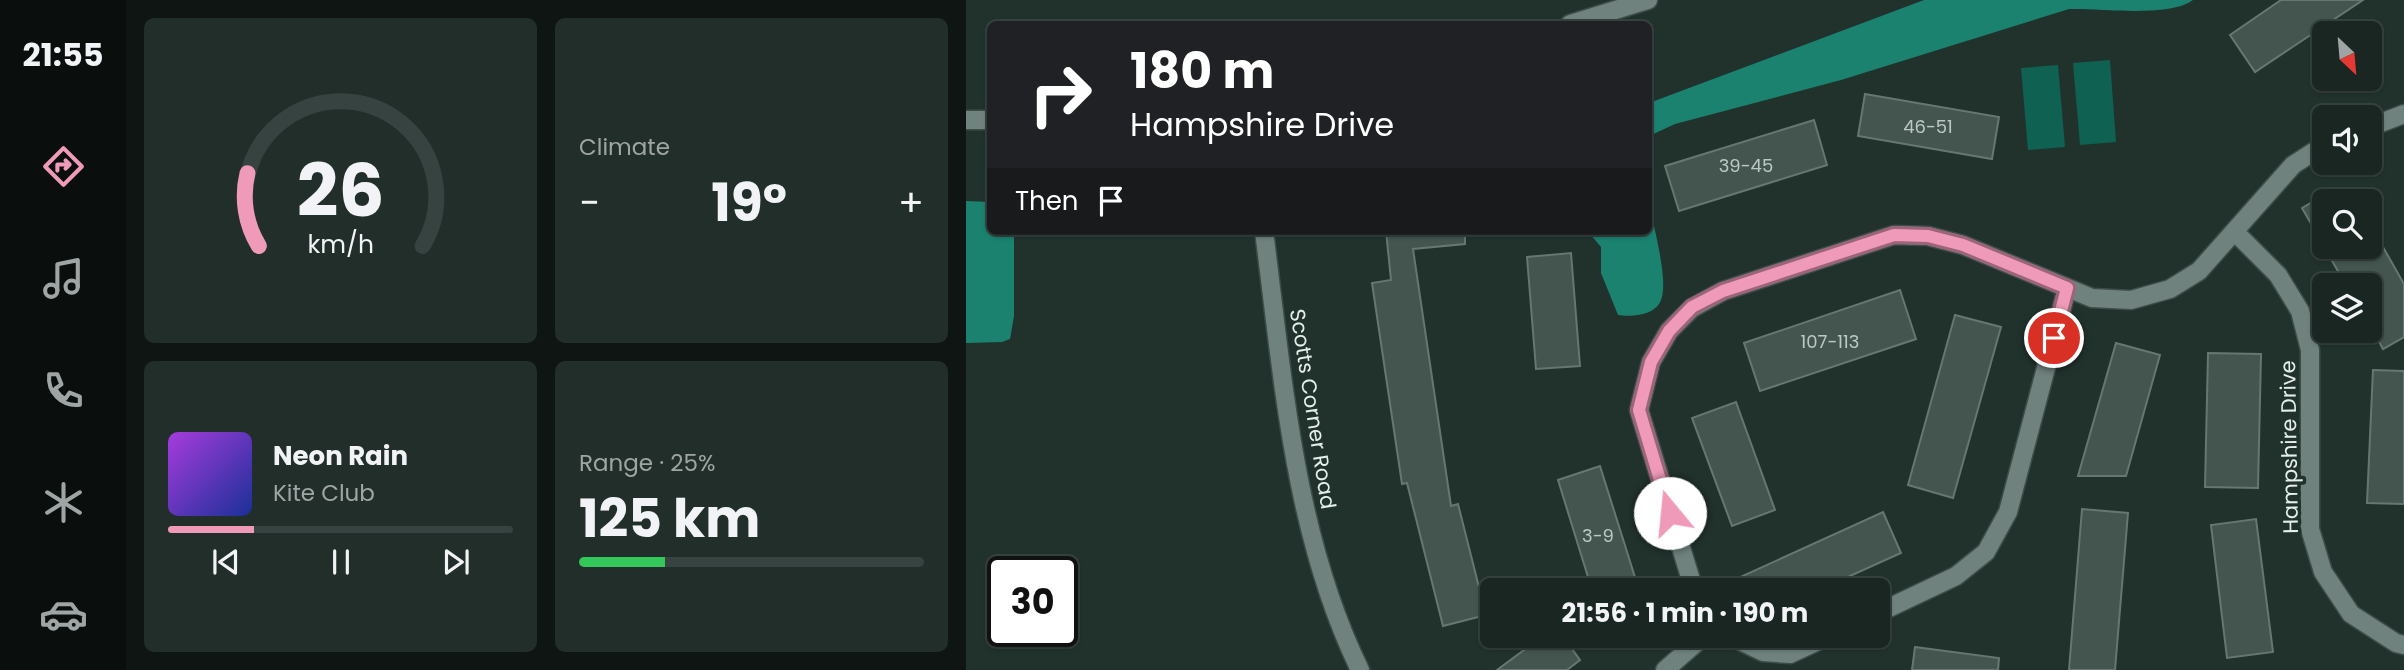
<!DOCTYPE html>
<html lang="en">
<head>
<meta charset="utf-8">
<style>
  :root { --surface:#192622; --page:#222e2a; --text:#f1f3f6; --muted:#9fa5a5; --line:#374340; --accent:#ef9ab8 }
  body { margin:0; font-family:Poppins,sans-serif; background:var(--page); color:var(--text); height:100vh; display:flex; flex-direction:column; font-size:26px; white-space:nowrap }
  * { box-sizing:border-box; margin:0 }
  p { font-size:23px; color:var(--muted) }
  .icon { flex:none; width:38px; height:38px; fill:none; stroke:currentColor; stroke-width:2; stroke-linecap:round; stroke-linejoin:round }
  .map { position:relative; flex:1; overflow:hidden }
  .drawer { display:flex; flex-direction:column; gap:18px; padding:18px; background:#0e1513; width:840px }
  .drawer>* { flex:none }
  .guide { position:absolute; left:21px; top:21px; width:665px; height:214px; border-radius:10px; box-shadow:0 2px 5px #0004,0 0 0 2px var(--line); background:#202124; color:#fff; overflow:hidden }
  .needle { width:46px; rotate:154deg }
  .tools { position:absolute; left:1346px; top:21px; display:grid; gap:14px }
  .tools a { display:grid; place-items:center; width:70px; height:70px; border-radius:10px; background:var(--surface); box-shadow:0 2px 5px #0004,0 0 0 2px var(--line); font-size:35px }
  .speed { position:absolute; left:21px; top:556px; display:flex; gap:14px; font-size:35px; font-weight:700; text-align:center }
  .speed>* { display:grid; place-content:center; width:91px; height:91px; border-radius:50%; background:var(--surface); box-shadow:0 2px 5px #0004,0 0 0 2px var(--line); line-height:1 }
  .speed .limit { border:4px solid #111; border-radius:10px; background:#fff; color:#111 }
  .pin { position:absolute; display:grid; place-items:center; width:60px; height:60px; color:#fff; margin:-30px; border:4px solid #fff; border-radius:50%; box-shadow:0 2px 7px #0007 }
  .me { position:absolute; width:77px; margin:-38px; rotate:343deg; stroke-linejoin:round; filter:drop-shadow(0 0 5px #0008) }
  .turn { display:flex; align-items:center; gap:24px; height:147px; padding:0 28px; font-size:32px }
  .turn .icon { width:91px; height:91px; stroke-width:2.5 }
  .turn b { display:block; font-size:49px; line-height:60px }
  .then { display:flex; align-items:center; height:66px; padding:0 28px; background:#0003; gap:14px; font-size:26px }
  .big { font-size:52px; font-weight:700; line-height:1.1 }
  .drawer .widget { flex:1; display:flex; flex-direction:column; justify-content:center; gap:10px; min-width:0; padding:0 24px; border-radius:10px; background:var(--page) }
  .drawer .dial { align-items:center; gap:0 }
  .dial svg { height:182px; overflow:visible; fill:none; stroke:var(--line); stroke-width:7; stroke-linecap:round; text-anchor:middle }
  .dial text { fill:var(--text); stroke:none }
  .song { display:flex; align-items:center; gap:21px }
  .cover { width:84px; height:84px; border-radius:10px; background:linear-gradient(135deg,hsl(280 70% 55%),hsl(230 70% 35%)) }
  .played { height:7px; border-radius:4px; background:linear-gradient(90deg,var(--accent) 25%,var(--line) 25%) }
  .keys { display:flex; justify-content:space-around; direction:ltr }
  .heat { display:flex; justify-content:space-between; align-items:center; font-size:38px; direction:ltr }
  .charge { height:10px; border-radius:5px; background:linear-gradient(90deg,#34c759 25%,var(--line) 0) }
  .drawer .tiles { flex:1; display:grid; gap:18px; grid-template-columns:repeat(2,1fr) }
  .trip { position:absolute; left:514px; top:578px; width:410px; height:70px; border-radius:10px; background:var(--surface); box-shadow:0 2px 5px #0004,0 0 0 2px var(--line); font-weight:700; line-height:70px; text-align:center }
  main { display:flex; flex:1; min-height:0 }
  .tab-bar { display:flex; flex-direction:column; width:126px; justify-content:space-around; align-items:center; background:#0a0f0e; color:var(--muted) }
  .tab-bar .icon { width:49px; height:49px }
  .tab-bar .selected { color:var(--accent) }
  .tab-bar b { font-size:32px; color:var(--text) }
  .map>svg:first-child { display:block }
  .green { fill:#0f6152 }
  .water { fill:#1b8270 }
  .building { fill:#445550; stroke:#657772; stroke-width:2 }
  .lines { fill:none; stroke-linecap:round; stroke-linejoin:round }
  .minor-casing { stroke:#3e4c49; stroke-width:21 }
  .tertiary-casing { stroke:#3e4c49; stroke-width:21 }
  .minor { stroke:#6f827d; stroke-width:18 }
  .tertiary { stroke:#6f827d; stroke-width:18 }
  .route-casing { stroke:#9b6478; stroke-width:18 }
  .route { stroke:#ef9ab8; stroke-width:12 }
  .labels { text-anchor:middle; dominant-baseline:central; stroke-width:7; stroke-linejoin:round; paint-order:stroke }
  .number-label { font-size:18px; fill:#bcc8c4 }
  .street-label { font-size:21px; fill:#e4eeeb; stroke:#21322d }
</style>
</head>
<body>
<main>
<nav class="tab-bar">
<b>21:55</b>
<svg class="icon selected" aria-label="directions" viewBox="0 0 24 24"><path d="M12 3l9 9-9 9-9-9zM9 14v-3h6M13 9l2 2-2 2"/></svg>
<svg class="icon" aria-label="music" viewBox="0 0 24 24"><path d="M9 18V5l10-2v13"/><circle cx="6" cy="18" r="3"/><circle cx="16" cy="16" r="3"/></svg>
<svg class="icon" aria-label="phone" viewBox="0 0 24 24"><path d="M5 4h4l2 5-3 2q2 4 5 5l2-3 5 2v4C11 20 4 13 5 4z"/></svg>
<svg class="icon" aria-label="climate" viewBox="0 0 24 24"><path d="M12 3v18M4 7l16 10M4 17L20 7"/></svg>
<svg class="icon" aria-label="car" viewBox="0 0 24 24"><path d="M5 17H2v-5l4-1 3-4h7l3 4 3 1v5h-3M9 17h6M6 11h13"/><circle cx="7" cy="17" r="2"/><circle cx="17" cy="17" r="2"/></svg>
</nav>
<section class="drawer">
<div class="tiles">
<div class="widget dial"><svg viewBox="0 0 100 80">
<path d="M14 69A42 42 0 1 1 86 69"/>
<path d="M14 69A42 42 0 0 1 9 37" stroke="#ef9ab8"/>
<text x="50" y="56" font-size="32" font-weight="700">26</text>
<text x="50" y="72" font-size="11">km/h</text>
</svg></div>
<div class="widget"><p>Climate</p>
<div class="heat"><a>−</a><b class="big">19°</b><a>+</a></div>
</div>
<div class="widget">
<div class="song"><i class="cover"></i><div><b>Neon Rain</b><p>Kite Club</p></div></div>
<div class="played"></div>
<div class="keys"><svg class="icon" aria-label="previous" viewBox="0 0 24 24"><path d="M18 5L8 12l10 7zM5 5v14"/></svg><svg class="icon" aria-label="pause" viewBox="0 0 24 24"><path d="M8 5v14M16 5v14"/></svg><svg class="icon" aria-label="next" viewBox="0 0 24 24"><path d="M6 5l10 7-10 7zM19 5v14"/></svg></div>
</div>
<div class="widget"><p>Range · 25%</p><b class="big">125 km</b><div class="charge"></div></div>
</div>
</section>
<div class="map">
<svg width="1438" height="670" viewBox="0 0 1438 670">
  <rect width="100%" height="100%" fill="#21322d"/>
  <path class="green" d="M1144,60L1150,142L1114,145L1107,63Z
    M1092,65L1099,147L1062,150L1055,68Z"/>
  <path class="water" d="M958,0H1227C1202,18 1136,8 1103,9L875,80L709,124L683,136V103Z
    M0,201L24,202V231H48V316L44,339L36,342L0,343Z
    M683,202C687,225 703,280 695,300C689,316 665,317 652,315L635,273V247L624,234L614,231H682Z"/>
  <path class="building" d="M1315,0H1397L1289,72L1264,35Z
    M899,94L1033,117L1026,159L892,136Z
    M848,120L861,165L713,211L699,166Z
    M1358,195V246L1336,208Z
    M420,231H499V244L447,249L485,506L492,504L520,615L477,626L441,483L436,484L406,283L425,280Z
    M1358,247H1417L1438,284V337L1417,349L1404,325V285H1380Z
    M605,253L614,366L570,369L561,257Z
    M934,290L950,339L794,391L778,343Z
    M989,315L1035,327L987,498L942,485Z
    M1150,343L1194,355L1160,476H1112Z
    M1242,353L1295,354L1292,488L1239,487Z
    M1407,370L1438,371V504L1401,503Z
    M770,402L809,510L766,526L726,418Z
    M634,466L673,590H626L592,480Z
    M1116,509L1162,513L1149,670H1103Z
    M917,512L935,553L853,590H746Z
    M1290,519L1307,652L1261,658L1245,525Z
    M578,635H596L614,660L601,670H531Z
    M949,647L1033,658L1032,670H946Z"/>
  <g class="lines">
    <defs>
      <path id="minor" d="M1404,127L1438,114
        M1269,232L1312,275L1334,311L1344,350V529L1357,572L1385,614L1430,643L1438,645
        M728,590L673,410L685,362L703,331L726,308L757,291L928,235L962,236L997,245L1126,298L1165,300L1204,289L1233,271L1327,165L1358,145
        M912,613L990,576L1020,552L1042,512L1101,288
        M762,635L797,652L824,654L865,635
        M699,670L739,635"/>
      <path id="tertiary" d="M604,24L682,0
        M0,120H24
        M298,231C317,378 328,535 394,670"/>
    </defs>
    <use href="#minor" class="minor-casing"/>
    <use href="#tertiary" class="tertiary-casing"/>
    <use href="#minor" class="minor"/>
    <use href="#tertiary" class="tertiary"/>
  </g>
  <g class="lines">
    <defs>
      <path id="route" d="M704,513L673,410L685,362L703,331L726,307L757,291L928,235L962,236L997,245L1101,288L1088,338"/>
    </defs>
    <use href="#route" class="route-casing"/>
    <use href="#route" class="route"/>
  </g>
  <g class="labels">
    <g class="number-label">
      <text x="962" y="126">46-51</text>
      <text x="780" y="165">39-45</text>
      <text x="864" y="341">107-113</text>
      <text x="632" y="535">3-9</text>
    </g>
    <g class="street-label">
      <text transform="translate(347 409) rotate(81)">Scotts Corner Road</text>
      <text transform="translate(1323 447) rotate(-91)">Hampshire Drive</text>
    </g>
  </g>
</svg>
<div class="tools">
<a><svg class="needle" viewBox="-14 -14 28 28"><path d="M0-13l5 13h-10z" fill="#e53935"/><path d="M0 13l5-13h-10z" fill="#9fa5a5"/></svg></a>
<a><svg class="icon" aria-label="sound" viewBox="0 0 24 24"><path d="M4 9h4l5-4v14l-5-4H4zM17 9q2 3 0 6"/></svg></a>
<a><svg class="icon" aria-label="search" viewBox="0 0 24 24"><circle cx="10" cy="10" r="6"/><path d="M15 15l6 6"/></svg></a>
<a><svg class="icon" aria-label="layers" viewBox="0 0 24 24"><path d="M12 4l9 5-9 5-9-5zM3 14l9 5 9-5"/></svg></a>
</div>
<div class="speed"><div class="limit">30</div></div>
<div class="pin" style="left:1088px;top:338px;background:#d93025"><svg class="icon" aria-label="arrive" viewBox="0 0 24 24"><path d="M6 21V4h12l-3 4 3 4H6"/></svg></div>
<svg class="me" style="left:704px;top:513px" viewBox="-20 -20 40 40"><circle r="19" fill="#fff"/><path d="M0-13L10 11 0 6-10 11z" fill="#ef9ab8"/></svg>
<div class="trip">21:56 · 1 min · 190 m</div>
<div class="guide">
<div class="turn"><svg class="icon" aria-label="right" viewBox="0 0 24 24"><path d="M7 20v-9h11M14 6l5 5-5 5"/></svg><div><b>180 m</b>Hampshire Drive</div></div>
<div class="then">Then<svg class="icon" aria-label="arrive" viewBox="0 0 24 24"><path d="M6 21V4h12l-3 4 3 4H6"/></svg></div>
</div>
</div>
</main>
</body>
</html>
